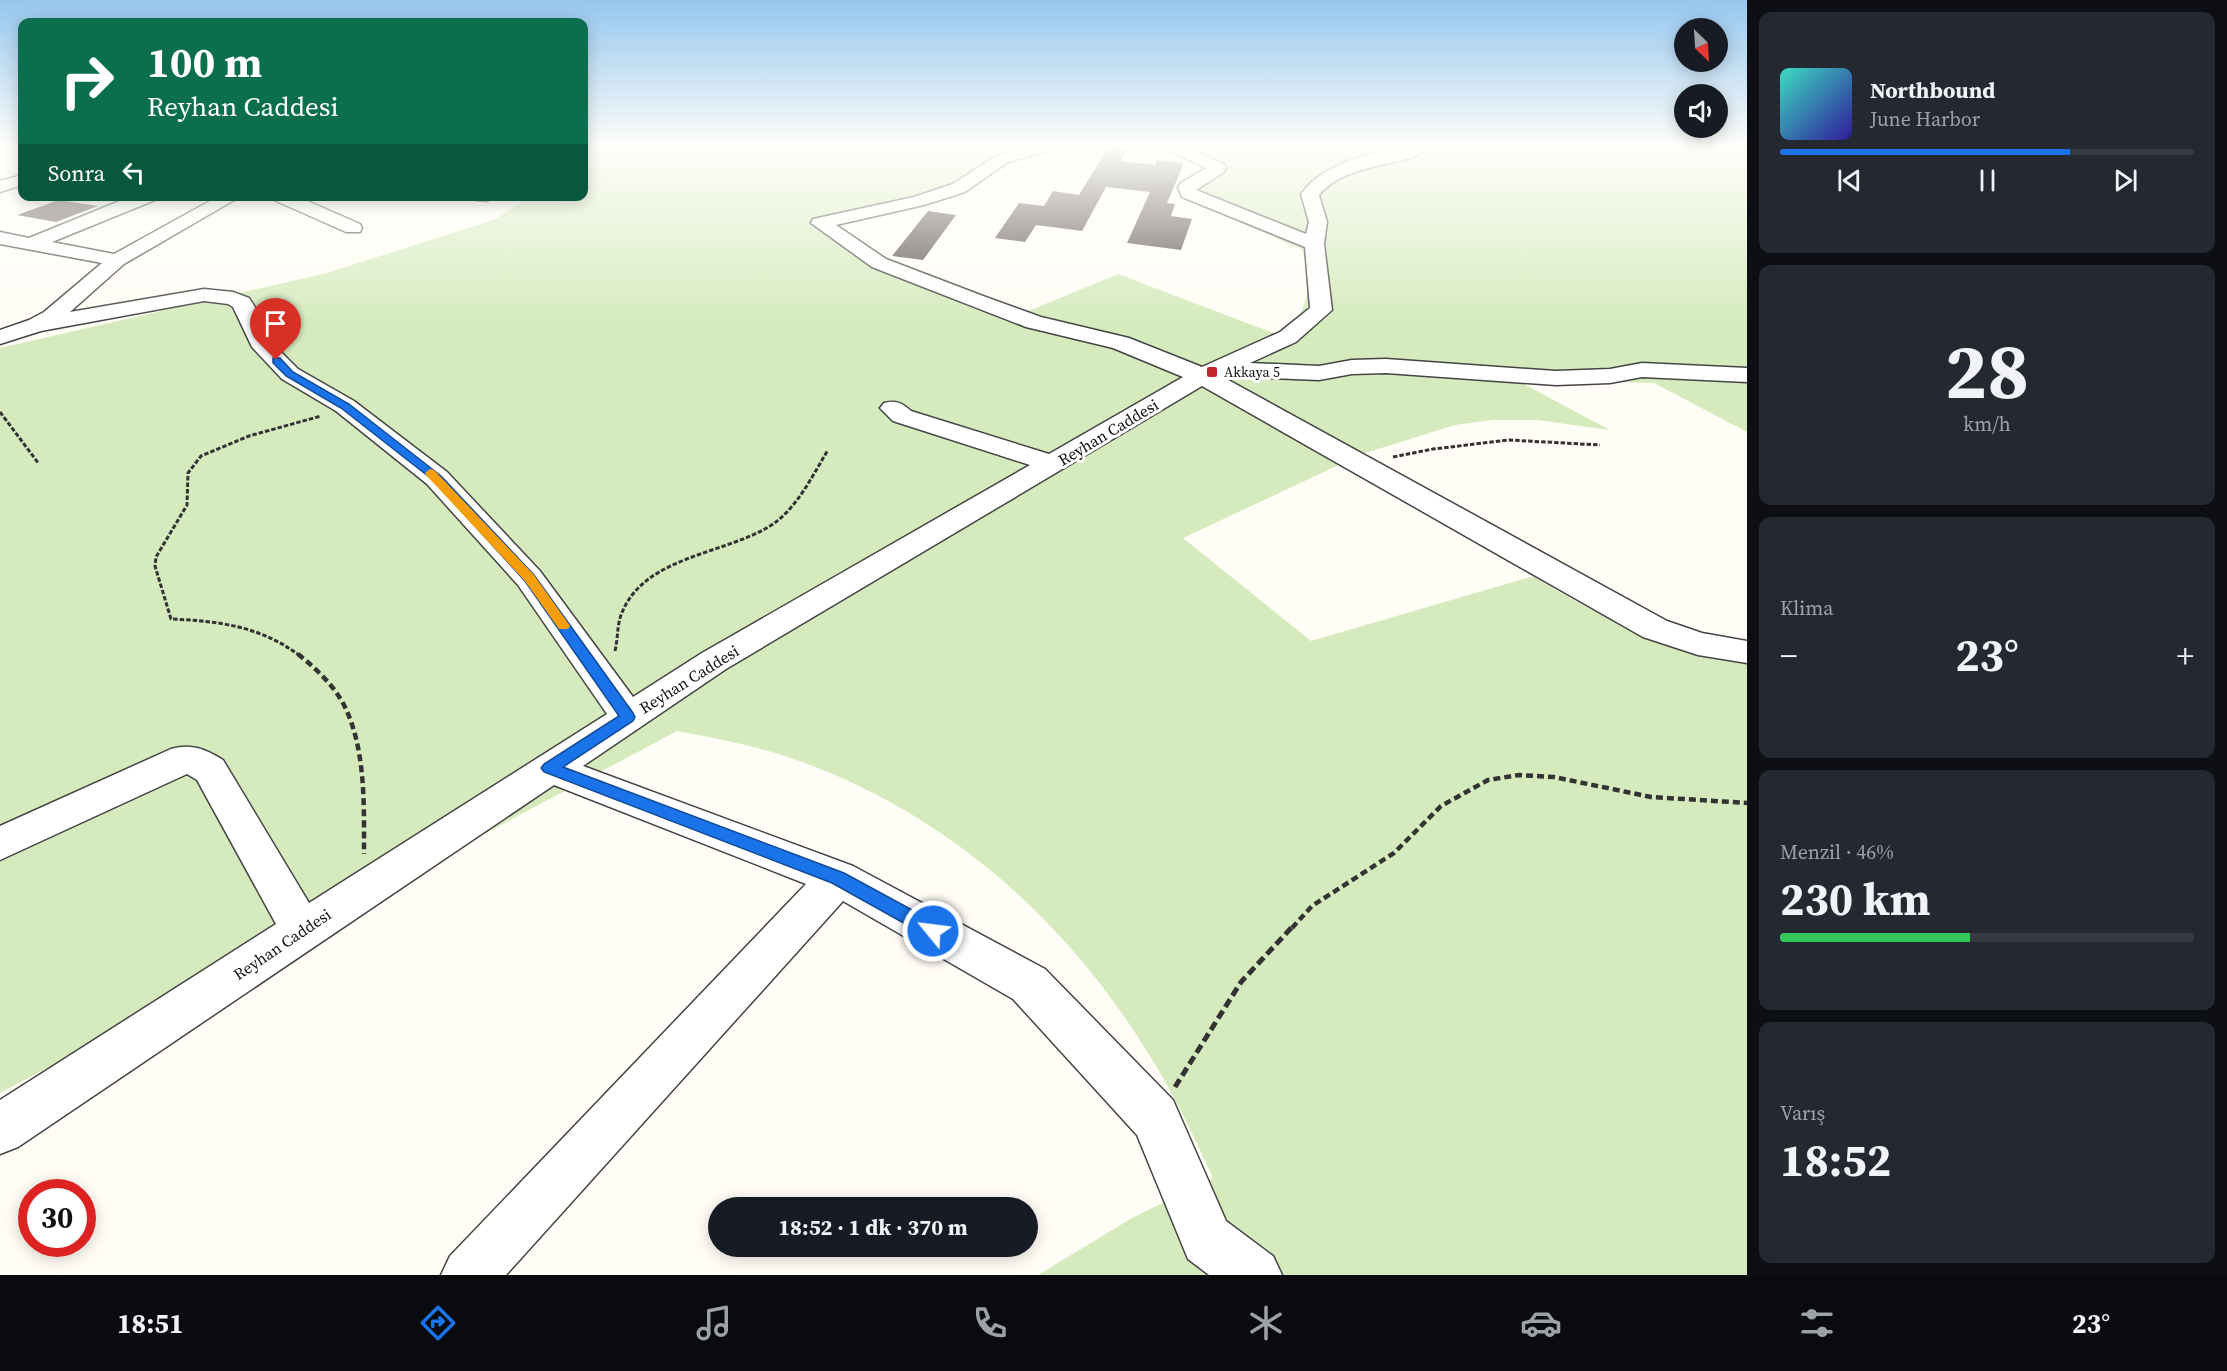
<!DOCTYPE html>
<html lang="tr">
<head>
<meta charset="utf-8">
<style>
  :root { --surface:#171b24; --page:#242831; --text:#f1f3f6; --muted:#9ea1a6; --line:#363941; --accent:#1a73e8 }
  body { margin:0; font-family:"Source Serif 4",serif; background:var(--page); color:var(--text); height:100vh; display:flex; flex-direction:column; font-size:22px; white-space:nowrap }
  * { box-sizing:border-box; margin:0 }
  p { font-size:20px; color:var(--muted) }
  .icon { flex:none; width:33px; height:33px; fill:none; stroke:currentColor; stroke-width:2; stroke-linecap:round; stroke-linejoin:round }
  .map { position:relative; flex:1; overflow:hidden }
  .side { display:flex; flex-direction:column; gap:12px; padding:12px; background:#0d0f14; width:480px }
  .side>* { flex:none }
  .guide { position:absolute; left:18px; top:18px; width:570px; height:183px; border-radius:12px; box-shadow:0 3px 15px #0003; background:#0b6e4f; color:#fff; overflow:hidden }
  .needle { width:39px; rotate:155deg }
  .fabs { position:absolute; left:1674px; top:18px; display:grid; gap:12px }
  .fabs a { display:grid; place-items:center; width:54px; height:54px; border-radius:50%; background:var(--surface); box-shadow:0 3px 15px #0003; font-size:30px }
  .speed { position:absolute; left:18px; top:1179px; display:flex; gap:12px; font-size:30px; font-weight:700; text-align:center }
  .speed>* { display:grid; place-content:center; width:78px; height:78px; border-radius:50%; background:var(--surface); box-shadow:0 3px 15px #0003; line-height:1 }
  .speed .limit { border:9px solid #d22; background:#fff; color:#111 }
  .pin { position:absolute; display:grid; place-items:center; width:51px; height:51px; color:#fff; margin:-62px -26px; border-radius:50% 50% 50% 0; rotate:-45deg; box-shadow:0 0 6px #0007 }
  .pin .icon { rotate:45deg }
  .me { position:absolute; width:66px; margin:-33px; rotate:299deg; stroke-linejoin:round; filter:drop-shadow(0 0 4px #0008) }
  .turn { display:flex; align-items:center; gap:21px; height:126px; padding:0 30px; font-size:27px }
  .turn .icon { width:78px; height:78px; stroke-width:2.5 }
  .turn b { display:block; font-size:42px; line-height:51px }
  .then { display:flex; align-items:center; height:57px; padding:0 30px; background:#0003; gap:12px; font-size:22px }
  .big { font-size:45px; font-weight:700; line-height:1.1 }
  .side .tile { flex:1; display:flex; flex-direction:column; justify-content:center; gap:9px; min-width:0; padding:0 21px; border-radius:12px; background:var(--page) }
  .side .dial { align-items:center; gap:0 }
  .dial b { font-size:78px; line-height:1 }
  .song { display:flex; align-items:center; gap:18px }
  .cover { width:72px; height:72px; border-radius:9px; background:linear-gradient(135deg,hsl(170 70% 55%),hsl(250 70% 35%)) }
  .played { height:6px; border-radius:3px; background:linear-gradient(90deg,var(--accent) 70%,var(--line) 70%) }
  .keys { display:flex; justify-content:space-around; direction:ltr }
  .heat { display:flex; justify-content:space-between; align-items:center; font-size:33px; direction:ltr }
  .charge { height:9px; border-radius:4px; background:linear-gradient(90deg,#34c759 46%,var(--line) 0) }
  .trip { position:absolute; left:708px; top:1197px; width:330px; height:60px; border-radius:30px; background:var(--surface); box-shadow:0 3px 15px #0003; font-weight:700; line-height:60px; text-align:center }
  .tab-bar { display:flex; height:96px; justify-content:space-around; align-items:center; background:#090b0e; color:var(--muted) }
  .tab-bar .icon { width:42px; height:42px }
  .tab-bar .active { color:var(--accent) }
  .tab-bar b { font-size:27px; color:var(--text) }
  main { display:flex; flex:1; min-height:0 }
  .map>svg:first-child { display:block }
  .green { fill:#d5ebbd }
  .building { fill:#5a524d }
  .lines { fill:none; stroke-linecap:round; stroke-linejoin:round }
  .minor-casing { stroke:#444; stroke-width:3 }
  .path-far3 { stroke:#333; stroke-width:2; stroke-dasharray:3 1.5; stroke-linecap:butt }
  .path-far2 { stroke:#333; stroke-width:3; stroke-dasharray:4.5 2; stroke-linecap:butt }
  .path-far1 { stroke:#333; stroke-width:4.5; stroke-dasharray:7 4; stroke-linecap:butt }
  .path { stroke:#333; stroke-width:5; stroke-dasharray:9 4.5; stroke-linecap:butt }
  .minor { fill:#fff; fill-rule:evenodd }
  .route { fill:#1a73e8; stroke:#114b97; stroke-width:1.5 }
  .slow { fill:#f59e0b }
  .poi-dot { fill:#c4262e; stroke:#fff; stroke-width:2 }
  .labels { text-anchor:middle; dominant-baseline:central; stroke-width:6; stroke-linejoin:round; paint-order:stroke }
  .far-poi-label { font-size:14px; fill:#111; stroke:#fff; text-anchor:start }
  .street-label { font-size:16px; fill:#111; stroke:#fff }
</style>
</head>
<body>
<main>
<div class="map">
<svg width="1747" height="1275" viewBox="0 0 1747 1275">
  <rect width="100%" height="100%" fill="#fffdf5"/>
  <path class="green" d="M584,148H988L1003,155L1026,148H1059L1008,161L992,174L968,187L830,224L887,260L1021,314L1118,274L1276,334C1311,319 1312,282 1302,250L1190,199L1177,189L1210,166L1171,148H1747V432L1654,383L1516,380L1610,430L1537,420H1493L1455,425L1362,454L1183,538L1311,641L1534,576C1599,619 1671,649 1747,664V1275H1038L1132,1218L1213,1178C1193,1135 1173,1092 1148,1053C1067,921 950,817 805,763C763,747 720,739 677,731L0,1093V348L327,273L496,219L528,197L584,196Z"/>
  <path class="building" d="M1108,148H1128L1121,161L1155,165L1157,160L1184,163L1167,203L1175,204L1171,216L1192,219L1181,250L1127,243L1150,192L1106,187L1082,231L1036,225L1025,242L995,238L1019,203L1044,206L1053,191L1079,195Z
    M59,200L98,206L56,222L17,215Z
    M928,211L956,215L923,260L892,256Z"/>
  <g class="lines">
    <defs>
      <path id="minor" d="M1024,148H1050L1048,151L1008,162L965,192L924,205L836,225L886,259L983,296L1041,317L1129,338L1202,367L1280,332L1310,308L1305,247L1182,197L1178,187L1181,183L1206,168L1169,151L1167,148H1188L1224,164L1226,168L1224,172L1196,190L1306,234L1309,222L1301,194C1326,159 1387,148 1427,148C1413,167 1348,160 1319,195L1327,222L1324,244L1332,310L1296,342L1250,363L1319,366L1352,360L1386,359L1556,371L1610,369L1642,363L1747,368V382L1642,377L1610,383L1556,385L1386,373L1352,374L1319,380L1221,376L1667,621L1702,633L1747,641V663L1698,655L1643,637L1202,386L726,669L583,766L853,866L1045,969L1173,1100L1226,1221L1273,1256L1282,1275H1209L1188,1259L1137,1135L1013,999L843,901L506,1275H441L450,1256L806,884L554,785L18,1147L0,1154V1100L276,924L197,780L187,774L0,860V826L171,749C191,743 206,749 223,760L309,903L607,714L518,585L427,484L336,411L282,379L252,347L233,307L228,304L204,301L41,331L0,344V330L29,320L44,312L102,263L0,244V232L29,238L132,196H157L155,200L52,242L114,254L219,196H241L124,264L70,312L204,289L233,292L249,298L262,318L273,344L298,369L354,401L447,472L540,571L633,697L702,653L1030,465L893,421L880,408L884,403C896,400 902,403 911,411L1049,454L1183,377L1113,348L1026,327L872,267L811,223L813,219L914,197L953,184L996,156Z
        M22,175V185L0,192V181Z
        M272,196H296L360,224L362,228L360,232H346L274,200Z
        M474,196H495L487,201L476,200Z"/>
    </defs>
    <use href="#minor" class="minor-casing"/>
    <path class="path-far3" d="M1688,148L1694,150"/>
    <path class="path-far2" d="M0,412L39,464
      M1393,457L1433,449L1509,440L1600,445
      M615,651C618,639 617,626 621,615C643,556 723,555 770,526C797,509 812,476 828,450
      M300,656C261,626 218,621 171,619L155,566L156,557L187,505L188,473L201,456L249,436L321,416"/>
    <path class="path-far1" d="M298,654C315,668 333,684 344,705C366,749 364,806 364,854
      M1292,928L1312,906L1394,853L1441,806L1488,780L1519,775L1554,777L1651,797L1747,803"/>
    <path class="path" d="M1175,1087L1241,982L1293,926"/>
    <use href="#minor" class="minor"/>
  </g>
  <linearGradient id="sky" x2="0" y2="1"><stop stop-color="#95c6ee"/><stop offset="0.45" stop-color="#fffefa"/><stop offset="1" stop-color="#fffefa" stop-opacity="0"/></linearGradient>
  <rect width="1747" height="326" fill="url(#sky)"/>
  <path class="route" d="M273,358H280L293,372L349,404L441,476L534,575L633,713L635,717L633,721L563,767L844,873L940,925L942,931L940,936L933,939L927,936L832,883L544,772L541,768L544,764L619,716L525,581L433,480L341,408L286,376L273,363Z"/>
  <path class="slow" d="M430,469L434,470L534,575L568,623L570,626L568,629H559L525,581L426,475L425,473Z"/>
  <rect class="poi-dot" x="1206" y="366" width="12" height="12" rx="3"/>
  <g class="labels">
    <g class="far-poi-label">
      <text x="1224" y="372">Akkaya 5</text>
    </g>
    <g class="street-label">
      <text transform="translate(1108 432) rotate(-31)">Reyhan Caddesi</text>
      <text transform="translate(689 679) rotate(-32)">Reyhan Caddesi</text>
      <text transform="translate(282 944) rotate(-34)">Reyhan Caddesi</text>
    </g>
  </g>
</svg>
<div class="fabs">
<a><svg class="needle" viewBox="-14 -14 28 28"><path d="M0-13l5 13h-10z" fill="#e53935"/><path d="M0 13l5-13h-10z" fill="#9ea1a6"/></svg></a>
<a><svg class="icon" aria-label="sound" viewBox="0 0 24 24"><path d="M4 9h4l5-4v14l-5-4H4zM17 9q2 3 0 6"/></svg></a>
</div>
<div class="speed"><div class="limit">30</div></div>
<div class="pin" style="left:276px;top:360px;background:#d93025"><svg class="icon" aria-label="arrive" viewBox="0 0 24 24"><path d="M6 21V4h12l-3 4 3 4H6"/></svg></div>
<svg class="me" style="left:933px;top:931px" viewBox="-20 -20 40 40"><circle r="17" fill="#1a73e8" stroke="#fff" stroke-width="3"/><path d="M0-11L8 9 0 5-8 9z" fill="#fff"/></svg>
<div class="trip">18:52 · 1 dk · 370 m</div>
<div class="guide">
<div class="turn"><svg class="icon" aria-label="right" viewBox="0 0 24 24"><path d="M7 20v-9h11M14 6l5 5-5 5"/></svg><div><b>100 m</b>Reyhan Caddesi</div></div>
<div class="then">Sonra<svg class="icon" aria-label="left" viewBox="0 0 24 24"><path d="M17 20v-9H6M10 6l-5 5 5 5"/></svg></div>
</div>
</div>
<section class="side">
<div class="tile">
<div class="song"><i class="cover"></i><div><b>Northbound</b><p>June Harbor</p></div></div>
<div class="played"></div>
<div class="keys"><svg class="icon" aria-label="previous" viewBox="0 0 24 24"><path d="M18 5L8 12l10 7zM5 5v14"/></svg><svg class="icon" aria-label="pause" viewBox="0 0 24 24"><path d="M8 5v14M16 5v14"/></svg><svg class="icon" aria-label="next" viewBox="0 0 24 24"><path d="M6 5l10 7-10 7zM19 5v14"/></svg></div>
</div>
<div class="tile dial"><b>28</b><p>km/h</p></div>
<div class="tile"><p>Klima</p>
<div class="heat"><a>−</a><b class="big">23°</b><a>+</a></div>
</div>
<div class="tile"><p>Menzil · 46%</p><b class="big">230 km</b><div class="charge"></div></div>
<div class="tile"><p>Varış</p><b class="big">18:52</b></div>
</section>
</main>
<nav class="tab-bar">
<b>18:51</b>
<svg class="icon active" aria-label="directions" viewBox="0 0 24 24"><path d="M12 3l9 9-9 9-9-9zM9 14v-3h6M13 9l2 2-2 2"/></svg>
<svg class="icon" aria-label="music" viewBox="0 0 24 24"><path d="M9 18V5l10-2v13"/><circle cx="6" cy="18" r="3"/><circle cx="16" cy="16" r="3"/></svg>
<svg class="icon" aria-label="phone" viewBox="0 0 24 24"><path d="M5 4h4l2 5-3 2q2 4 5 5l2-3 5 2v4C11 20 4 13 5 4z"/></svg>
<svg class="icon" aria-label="climate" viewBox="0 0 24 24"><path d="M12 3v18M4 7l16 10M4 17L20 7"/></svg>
<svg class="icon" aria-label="car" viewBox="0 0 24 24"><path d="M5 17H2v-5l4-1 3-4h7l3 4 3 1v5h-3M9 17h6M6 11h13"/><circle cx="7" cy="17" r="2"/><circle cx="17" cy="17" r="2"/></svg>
<svg class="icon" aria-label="filters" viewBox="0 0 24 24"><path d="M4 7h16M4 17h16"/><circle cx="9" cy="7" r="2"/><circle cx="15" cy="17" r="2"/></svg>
<b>23°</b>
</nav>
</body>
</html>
